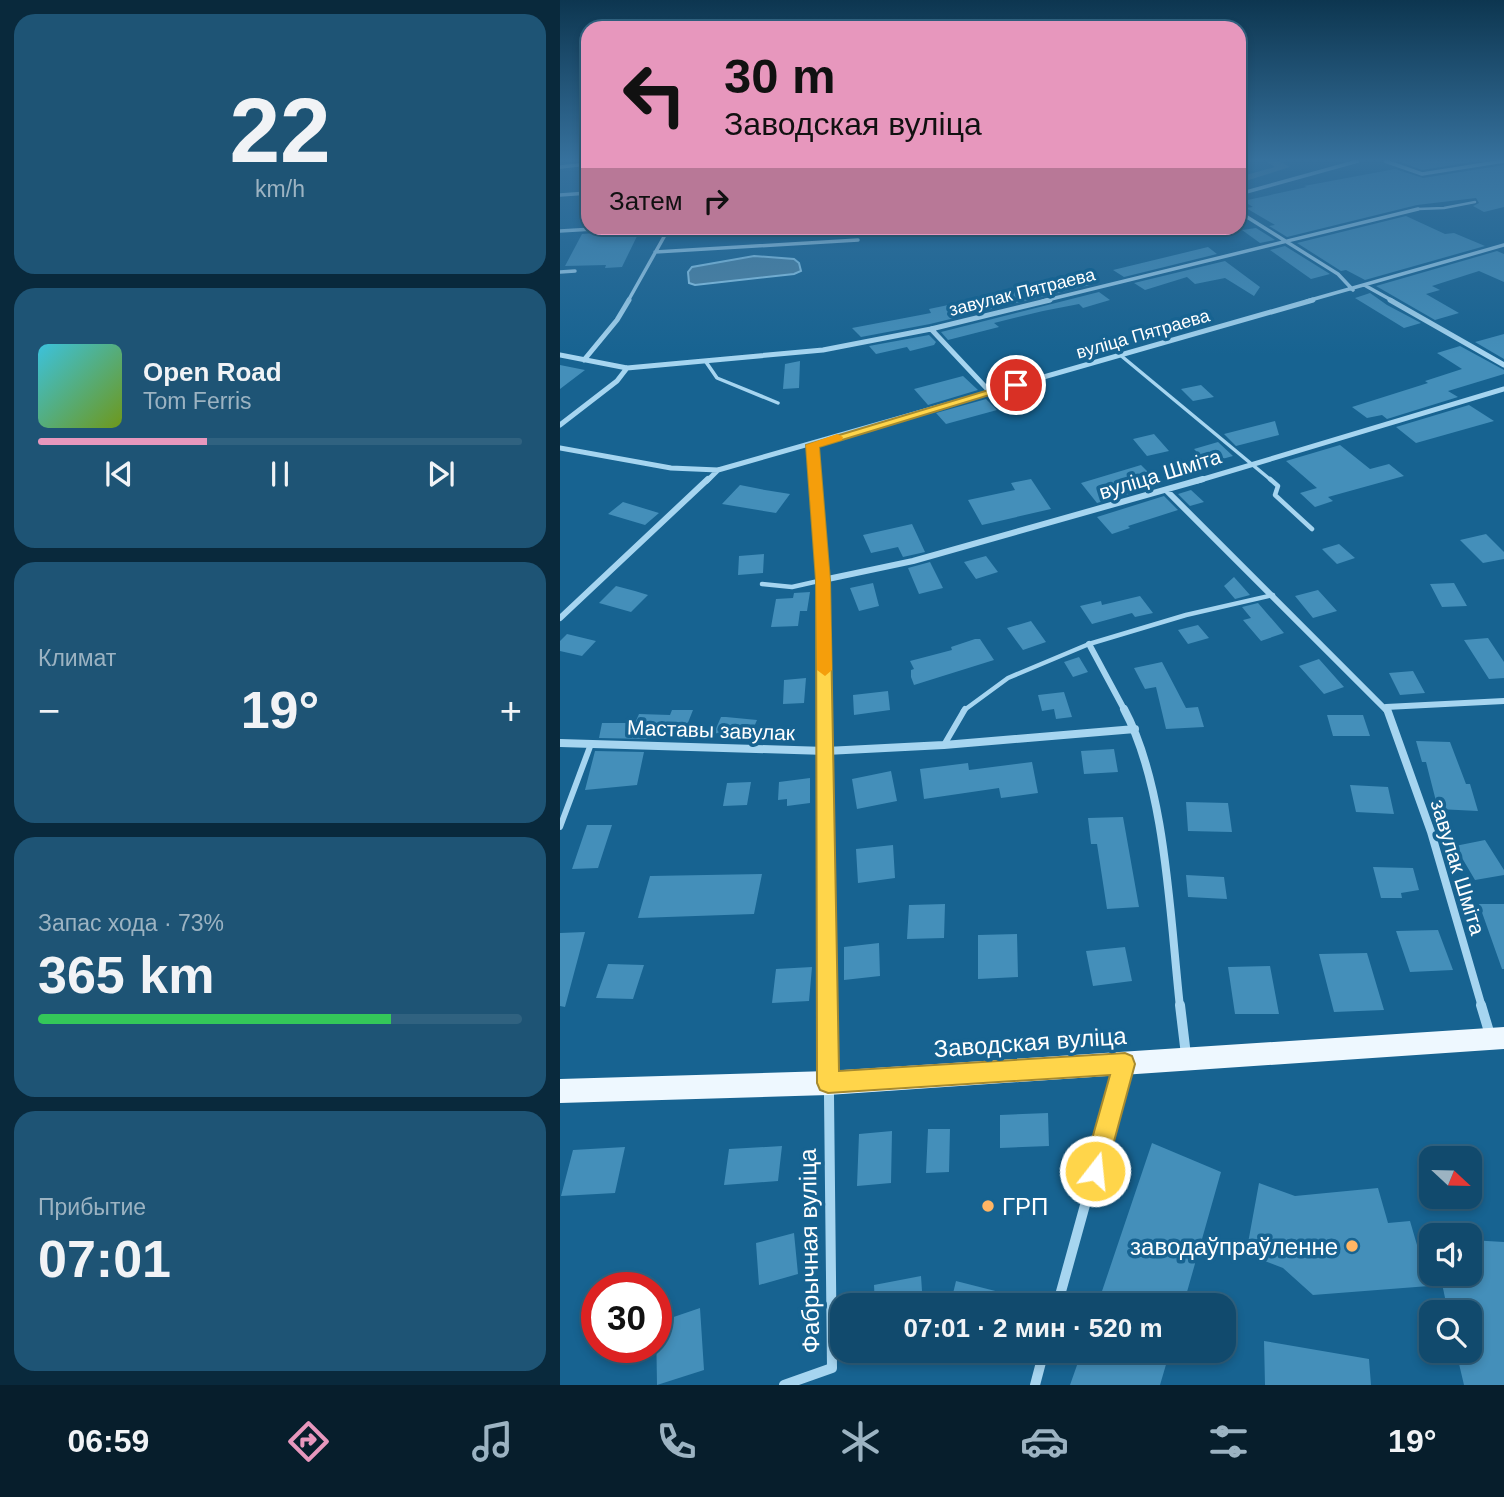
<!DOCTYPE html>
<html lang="ru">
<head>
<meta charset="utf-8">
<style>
  :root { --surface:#114a6d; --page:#1e5475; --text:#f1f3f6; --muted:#9cb3c2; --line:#306280; --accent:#e797bd }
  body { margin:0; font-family:Helvetica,sans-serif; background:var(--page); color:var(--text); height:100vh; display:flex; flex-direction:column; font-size:26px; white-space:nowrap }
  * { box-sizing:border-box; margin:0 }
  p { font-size:23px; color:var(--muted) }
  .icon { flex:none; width:38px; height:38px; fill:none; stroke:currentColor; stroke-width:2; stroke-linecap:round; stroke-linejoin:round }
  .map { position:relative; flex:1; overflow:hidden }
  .details { display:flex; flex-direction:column; gap:14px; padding:14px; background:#09293c; width:560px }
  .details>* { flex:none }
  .banner { position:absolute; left:21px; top:21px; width:665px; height:214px; border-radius:21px; box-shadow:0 4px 10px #0003,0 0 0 2px var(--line); background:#e797bd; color:#111; overflow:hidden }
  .needle { width:46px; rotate:112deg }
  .tools { position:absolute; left:859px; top:1146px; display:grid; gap:14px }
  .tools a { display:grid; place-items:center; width:63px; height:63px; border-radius:14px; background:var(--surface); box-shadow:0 4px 10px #0003,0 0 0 2px var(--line); font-size:35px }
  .speed { position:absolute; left:21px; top:1272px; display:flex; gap:14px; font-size:35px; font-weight:700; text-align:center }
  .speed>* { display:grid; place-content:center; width:91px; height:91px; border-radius:50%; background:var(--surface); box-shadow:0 4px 10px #0003,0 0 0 2px var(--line); line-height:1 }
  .speed .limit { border:10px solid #d22; background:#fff; color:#111 }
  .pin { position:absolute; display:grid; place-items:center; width:60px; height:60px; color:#fff; margin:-30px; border:4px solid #fff; border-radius:50%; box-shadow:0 2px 7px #0007 }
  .me { position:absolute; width:77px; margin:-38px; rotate:16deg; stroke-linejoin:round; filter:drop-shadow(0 0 5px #0008) }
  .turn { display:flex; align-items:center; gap:24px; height:147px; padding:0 28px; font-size:32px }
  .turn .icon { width:91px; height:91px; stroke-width:2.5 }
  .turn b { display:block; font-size:49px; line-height:60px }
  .then { display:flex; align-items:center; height:66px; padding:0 28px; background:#0003; gap:14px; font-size:26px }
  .big { font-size:52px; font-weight:700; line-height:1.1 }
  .details .widget { flex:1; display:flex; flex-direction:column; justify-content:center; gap:10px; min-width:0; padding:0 24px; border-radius:21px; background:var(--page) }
  .details .dial { align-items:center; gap:0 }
  .dial b { font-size:91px; line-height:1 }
  .song { display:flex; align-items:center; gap:21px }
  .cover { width:84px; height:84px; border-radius:10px; background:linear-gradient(135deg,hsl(190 70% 55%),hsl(80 70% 35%)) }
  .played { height:7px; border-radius:4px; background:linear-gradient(90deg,var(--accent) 35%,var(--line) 35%) }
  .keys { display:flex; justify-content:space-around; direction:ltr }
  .heat { display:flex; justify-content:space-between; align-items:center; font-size:38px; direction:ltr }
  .charge { height:10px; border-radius:5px; background:linear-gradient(90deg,#34c759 73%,var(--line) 0) }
  .trip { position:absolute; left:270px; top:1293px; width:406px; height:70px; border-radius:21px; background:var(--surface); box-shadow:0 4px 10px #0003,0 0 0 2px var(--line); font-weight:700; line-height:70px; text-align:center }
  .menu { display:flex; height:112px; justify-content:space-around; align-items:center; background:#071e2c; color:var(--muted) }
  .menu .icon { width:49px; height:49px }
  .menu .on { color:var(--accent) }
  .menu b { font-size:32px; color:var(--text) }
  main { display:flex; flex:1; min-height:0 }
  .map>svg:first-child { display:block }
  .water { fill:#5085a4; stroke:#98d3f2; stroke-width:2 }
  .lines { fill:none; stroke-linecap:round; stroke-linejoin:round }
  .canal { fill:#5085a4; fill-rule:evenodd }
  .building { fill:#448fba }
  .service-far3 { stroke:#a6d5f0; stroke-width:2.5 }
  .service-far2 { stroke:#a6d5f0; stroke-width:3.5 }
  .service-far1 { stroke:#a6d5f0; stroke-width:4.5 }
  .service { stroke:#a6d5f0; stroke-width:6 }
  .minor-far4 { stroke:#a6d5f0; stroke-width:3.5 }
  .minor-far3 { stroke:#a6d5f0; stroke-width:5 }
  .minor-far2 { stroke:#a6d5f0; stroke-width:6 }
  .minor-far1 { stroke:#a6d5f0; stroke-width:8 }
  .minor { stroke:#a6d5f0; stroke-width:10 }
  .primary { fill:#eef8ff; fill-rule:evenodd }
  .route { fill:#ffd54a; stroke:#a68a30; stroke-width:2 }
  .slow { fill:#f59e0b }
  .poi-dot { fill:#ffb564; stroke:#176391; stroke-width:2.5 }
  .labels { text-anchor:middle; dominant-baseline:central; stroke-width:7; stroke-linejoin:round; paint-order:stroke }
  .far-street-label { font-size:18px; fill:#fff; stroke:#176391 }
  .street-label { font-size:21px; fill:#fff; stroke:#176391 }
  .near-street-label { font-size:24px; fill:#fff; stroke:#176391 }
  .near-poi-label { font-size:24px; fill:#fff; stroke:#176391; text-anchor:start }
</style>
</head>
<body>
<main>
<section class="details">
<div class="widget dial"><b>22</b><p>km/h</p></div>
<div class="widget">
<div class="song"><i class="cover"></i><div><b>Open Road</b><p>Tom Ferris</p></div></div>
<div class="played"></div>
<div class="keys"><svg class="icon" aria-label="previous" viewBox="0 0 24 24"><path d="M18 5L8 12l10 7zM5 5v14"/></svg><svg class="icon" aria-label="pause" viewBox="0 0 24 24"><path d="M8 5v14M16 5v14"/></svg><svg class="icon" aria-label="next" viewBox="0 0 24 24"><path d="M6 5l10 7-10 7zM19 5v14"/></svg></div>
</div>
<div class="widget"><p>Климат</p>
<div class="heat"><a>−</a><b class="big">19°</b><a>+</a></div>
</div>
<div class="widget"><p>Запас хода · 73%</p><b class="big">365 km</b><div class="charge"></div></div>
<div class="widget"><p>Прибытие</p><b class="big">07:01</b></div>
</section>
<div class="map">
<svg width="944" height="1385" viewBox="0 0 944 1385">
  <rect width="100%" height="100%" fill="#176391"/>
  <path class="water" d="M194,256L234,259L239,263L241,271L234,274L135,285L129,283L128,272L132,267Z"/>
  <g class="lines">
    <path class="canal" d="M706,161H719L730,167L679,183V177L715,167Z
      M469,228H490L459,236L453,233Z"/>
  </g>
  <path class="building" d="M838,161H909L911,162L862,170Z
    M944,165V207L924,212L913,206L919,203L916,198L857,205L727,237L709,226L715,225L686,208L693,207L683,201L747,187L744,186L835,169L863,178Z
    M846,216L885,234L894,233L925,246L805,280L786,270L781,271L737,243Z
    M696,228L715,240L700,243L682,230Z
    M80,230L62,267L45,268L46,265L5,266L22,234Z
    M725,246L770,274L751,279L710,250Z
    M648,247L657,254L564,277L553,270Z
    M937,251L944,254V282L919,271L872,286L880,290L866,294L899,313L875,320L816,286Z
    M665,261L700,287L694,296L665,278L635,284L627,277L585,290L574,283Z
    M522,279L530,285L370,324L301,337L292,328L371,313L369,309L393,304Z
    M539,292L550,300L523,308L519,304L483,311L434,323L439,327L388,340L381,332Z
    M810,293L827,305L861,323L844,328L795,298Z
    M944,334V359L915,342Z
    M369,335L376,342L374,345L350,351L347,347L316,354L309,346Z
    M900,346L944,370V374L888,391L898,397L827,419L822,415L807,418L792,407L868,383L865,381L902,369L877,353Z
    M240,361L239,388L223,389L225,364Z
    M0,365L25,370L0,389Z
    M403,376L418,390L368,405L354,389Z
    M641,385L654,397L633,401L621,389Z
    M426,399L437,410L386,424L376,413Z
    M909,405L934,421L856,443L836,427Z
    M715,421L719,435L676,446L664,434Z
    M594,434L609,451L587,456L573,439Z
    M658,442L673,456L648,463L634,449Z
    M780,445L810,469L829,464L844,476L768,497L773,501L755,507L740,493L757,488L726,461Z
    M581,465L601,485L537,503L521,483Z
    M471,479L491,509L422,525L408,500L455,490L451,483Z
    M180,485L205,490L230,494L216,513L162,504Z
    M631,490L644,502L630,506L618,494Z
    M604,496L618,510L568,526L570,528L552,534L537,517Z
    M63,502L99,513L85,525L48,514Z
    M352,524L365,552L343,557L338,547L311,553L303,535Z
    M926,534L944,552V559L923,563L900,540Z
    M779,544L795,558L777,564L762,549Z
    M204,554L203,573L178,575L179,556Z
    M426,556L438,572L416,579L404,562Z
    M370,562L383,588L359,594L348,568Z
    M674,577L690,595L675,599L664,586Z
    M313,583L319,606L299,611L290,588Z
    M894,583L907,606L882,607L870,584Z
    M56,586L75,591L88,595L71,612L39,603Z
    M758,590L777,611L753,618L735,596Z
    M250,592L247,611H240L238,626L211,627L216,599L233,598L234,593Z
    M580,596L593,613L575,617L572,613L532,624L520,606L541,601L542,605Z
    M698,603L724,633L701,641L683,620L691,618L682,607Z
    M471,621L486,642L463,650L447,628Z
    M638,625L649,638L628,644L618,630Z
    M7,634L36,641L22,656L0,651V641Z
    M928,638L944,662V678L929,679L904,640Z
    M415,639H420L434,660L354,685L351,677V670L354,669L350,661L392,650L391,647Z
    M519,657L528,672L513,677L504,662Z
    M759,659L784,687L764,694L739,666Z
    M602,662L626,708L638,707L644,727L606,729L596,687L585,689L574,668Z
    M853,671L865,693L840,695L829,673Z
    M246,678L244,703L223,704L224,680Z
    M328,691L330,710L294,715L293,695Z
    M504,692L512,717L496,719L494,709L482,711L478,695Z
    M112,710H133L125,730H94L87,739L39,738L42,723H75L79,714L110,715Z
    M767,715H803L810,736H773Z
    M161,717H166L197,720L190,736L154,733Z
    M856,741L890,742L906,784H910L918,811L878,809L866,762H862Z
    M554,749L558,772L524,774L521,751Z
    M35,751L84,752L77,785L25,790Z
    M472,762L478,793L441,798L439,788L364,799L360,769L408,763L409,770Z
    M331,771L337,801L297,809L292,779Z
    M250,778V803L227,806V799L218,800L219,782Z
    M191,782L187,805L163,806L167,783Z
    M790,785L828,787L834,814L796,812Z
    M626,802L668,803L672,832L628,831Z
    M563,817L579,907L547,909L537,844H531L528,818Z
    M27,825H52L38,868L12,869Z
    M925,840L944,870V875L915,880L895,846Z
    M333,845L335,878L298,883L296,849Z
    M813,867L853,868L859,890L841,893L842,898H821Z
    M202,874L194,914L78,918L90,876Z
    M626,875L664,877L667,899L628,897Z
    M385,904L384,938L347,939L349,905Z
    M919,904H944V969H942Z
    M878,930L893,970L850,972L836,931Z
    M25,932L5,1007L0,1006V933Z
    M457,934L458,977L418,979V935Z
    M319,943L320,976L284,980V947Z
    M565,947L572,981L533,986L526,951Z
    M807,953L824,1010L774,1012L759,954Z
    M48,964L84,965L73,999L36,998Z
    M710,966L719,1014H675L668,967Z
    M252,967L249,1001L212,1003L216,969Z
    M488,1113L489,1146L440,1148V1115Z
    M368,1129H390L389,1172L366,1173Z
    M332,1131L331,1183L297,1186L299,1134Z
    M592,1143L661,1172L623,1306H537Z
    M222,1146L218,1181L164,1185L169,1149Z
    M65,1147L55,1193L1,1196L13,1150Z
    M699,1183L735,1196L818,1188L828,1223L850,1221L869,1286L753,1295L723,1268L686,1254Z
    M234,1233L238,1274L199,1285L196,1243Z
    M910,1240L944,1242V1385H904L896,1351H910V1312H888L880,1274H910Z
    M361,1276L363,1306H315L314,1285Z
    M396,1281L471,1300V1306H390Z
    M140,1308L144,1370L97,1385L96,1323Z
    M704,1341L809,1359L811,1385H705Z
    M522,1351H610L600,1385H510Z"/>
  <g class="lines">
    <path class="service-far3" d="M858,209L884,208L915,202"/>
    <path class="service-far2" d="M559,354L712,481
      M146,362L157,378L218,403"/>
    <path class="service-far1" d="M710,479L718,486L715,495L752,529
      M202,584L232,587L263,580
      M403,711L448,678L529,644L626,615L713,595"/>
    <path class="service" d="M384,745L405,709
      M0,827L31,744"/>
    <path class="minor-far4" d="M825,161L862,174L944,161
      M0,167L28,164
      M679,194L798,161
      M0,195L28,193
      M679,212L778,274L793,290
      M0,231L50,228
      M95,252L298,240
      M0,272L15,271
      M806,286L833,301
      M68,301L109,228
      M483,301L858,209
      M747,301L944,245"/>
    <path class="minor-far3" d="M830,300L944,365
      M371,329L431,393
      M0,355L67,368L263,350L371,329L490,300
      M24,360L57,320L69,300
      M0,425L57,381L67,368
      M252,445L255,481
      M0,448L111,468L158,470L753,300
      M147,481L158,470
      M637,481L944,389"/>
    <path class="minor-far2" d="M255,479L263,580L264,711
      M606,490L827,711
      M263,580L353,561L643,479
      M0,618L148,479
      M529,644L565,711
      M826,707L944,701"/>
    <path class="minor-far1" d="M264,709L268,1007
      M564,709C606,787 610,918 620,1007
      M827,709L871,832L922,1007
      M0,743L266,751L384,745L575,729"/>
    <path class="minor" d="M620,1005L626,1055
      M921,1005L930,1035
      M497,1306L563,1068
      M224,1385L272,1368L268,1005
      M475,1385L484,1351"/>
    <path class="primary" d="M944,1027V1049L268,1095L0,1103V1079L268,1071Z"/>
  </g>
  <linearGradient id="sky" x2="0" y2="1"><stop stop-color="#0d3650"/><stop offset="0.45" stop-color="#36719d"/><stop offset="1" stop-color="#36719d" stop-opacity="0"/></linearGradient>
  <rect width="944" height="355" fill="url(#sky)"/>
  <path class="route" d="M452,383L462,385L259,447L270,580L279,1071L565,1053L572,1056L575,1064L546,1171L543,1179L535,1183L526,1179L523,1171L550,1075L268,1093L260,1090L257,1083L256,580L246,445Z"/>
  <path class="slow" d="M277,434L283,437L282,440L259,447L270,580L272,670L265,676L257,670L256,580L246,445Z"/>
  <g class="poi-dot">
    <circle cx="428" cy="1206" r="7"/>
    <circle cx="792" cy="1246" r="7"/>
  </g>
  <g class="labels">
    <g class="far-street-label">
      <text transform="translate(462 292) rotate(-14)">завулак Пятраева</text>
      <text transform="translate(583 334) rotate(-16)">вуліца Пятраева</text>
    </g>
    <g class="street-label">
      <text transform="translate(600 474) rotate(-17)">вуліца Шміта</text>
      <text transform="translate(151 730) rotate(2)">Маставы завулак</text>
      <text transform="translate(898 867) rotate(73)">завулак Шміта</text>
    </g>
    <g class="near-street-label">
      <text transform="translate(470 1042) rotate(-4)">Заводская вуліца</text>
      <text transform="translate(249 1251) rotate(-91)">Фабрычная вуліца</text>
    </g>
    <g class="near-poi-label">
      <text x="442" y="1206">ГРП</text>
      <text x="778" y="1246" text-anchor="end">заводаўпраўленне</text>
    </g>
  </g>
</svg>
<div class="tools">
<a><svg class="needle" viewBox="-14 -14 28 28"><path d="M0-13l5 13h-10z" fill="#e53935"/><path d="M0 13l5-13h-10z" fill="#9cb3c2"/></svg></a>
<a><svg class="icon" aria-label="sound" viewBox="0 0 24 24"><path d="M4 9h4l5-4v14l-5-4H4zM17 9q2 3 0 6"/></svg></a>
<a><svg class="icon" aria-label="search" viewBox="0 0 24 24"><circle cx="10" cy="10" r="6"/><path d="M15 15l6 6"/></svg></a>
</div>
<div class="speed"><div class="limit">30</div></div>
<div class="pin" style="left:456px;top:385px;background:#d93025"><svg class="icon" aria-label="arrive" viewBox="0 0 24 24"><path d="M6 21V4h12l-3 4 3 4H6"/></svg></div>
<svg class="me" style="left:535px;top:1171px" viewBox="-20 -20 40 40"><circle r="17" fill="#ffd54a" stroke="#fff" stroke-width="3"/><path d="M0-11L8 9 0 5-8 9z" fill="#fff"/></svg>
<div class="trip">07:01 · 2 мин · 520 m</div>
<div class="banner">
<div class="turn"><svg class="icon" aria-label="left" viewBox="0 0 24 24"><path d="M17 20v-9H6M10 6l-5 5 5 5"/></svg><div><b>30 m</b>Заводская вуліца</div></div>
<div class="then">Затем<svg class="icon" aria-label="right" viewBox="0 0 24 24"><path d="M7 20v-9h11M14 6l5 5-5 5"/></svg></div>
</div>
</div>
</main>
<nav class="menu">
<b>06:59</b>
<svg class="icon on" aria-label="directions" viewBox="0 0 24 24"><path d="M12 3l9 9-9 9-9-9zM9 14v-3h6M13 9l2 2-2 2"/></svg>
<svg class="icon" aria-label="music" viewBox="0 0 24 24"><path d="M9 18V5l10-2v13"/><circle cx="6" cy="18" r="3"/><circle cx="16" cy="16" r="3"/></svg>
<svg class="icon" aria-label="phone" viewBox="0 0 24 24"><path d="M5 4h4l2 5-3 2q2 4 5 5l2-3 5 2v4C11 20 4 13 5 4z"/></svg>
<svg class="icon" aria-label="climate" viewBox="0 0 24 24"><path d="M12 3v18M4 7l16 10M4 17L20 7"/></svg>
<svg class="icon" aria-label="car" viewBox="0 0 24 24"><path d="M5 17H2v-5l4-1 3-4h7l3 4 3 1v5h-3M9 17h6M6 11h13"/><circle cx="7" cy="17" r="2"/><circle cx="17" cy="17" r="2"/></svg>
<svg class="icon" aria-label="filters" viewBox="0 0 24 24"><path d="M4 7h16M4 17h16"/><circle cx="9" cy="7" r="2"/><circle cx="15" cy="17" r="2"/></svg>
<b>19°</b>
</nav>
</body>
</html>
